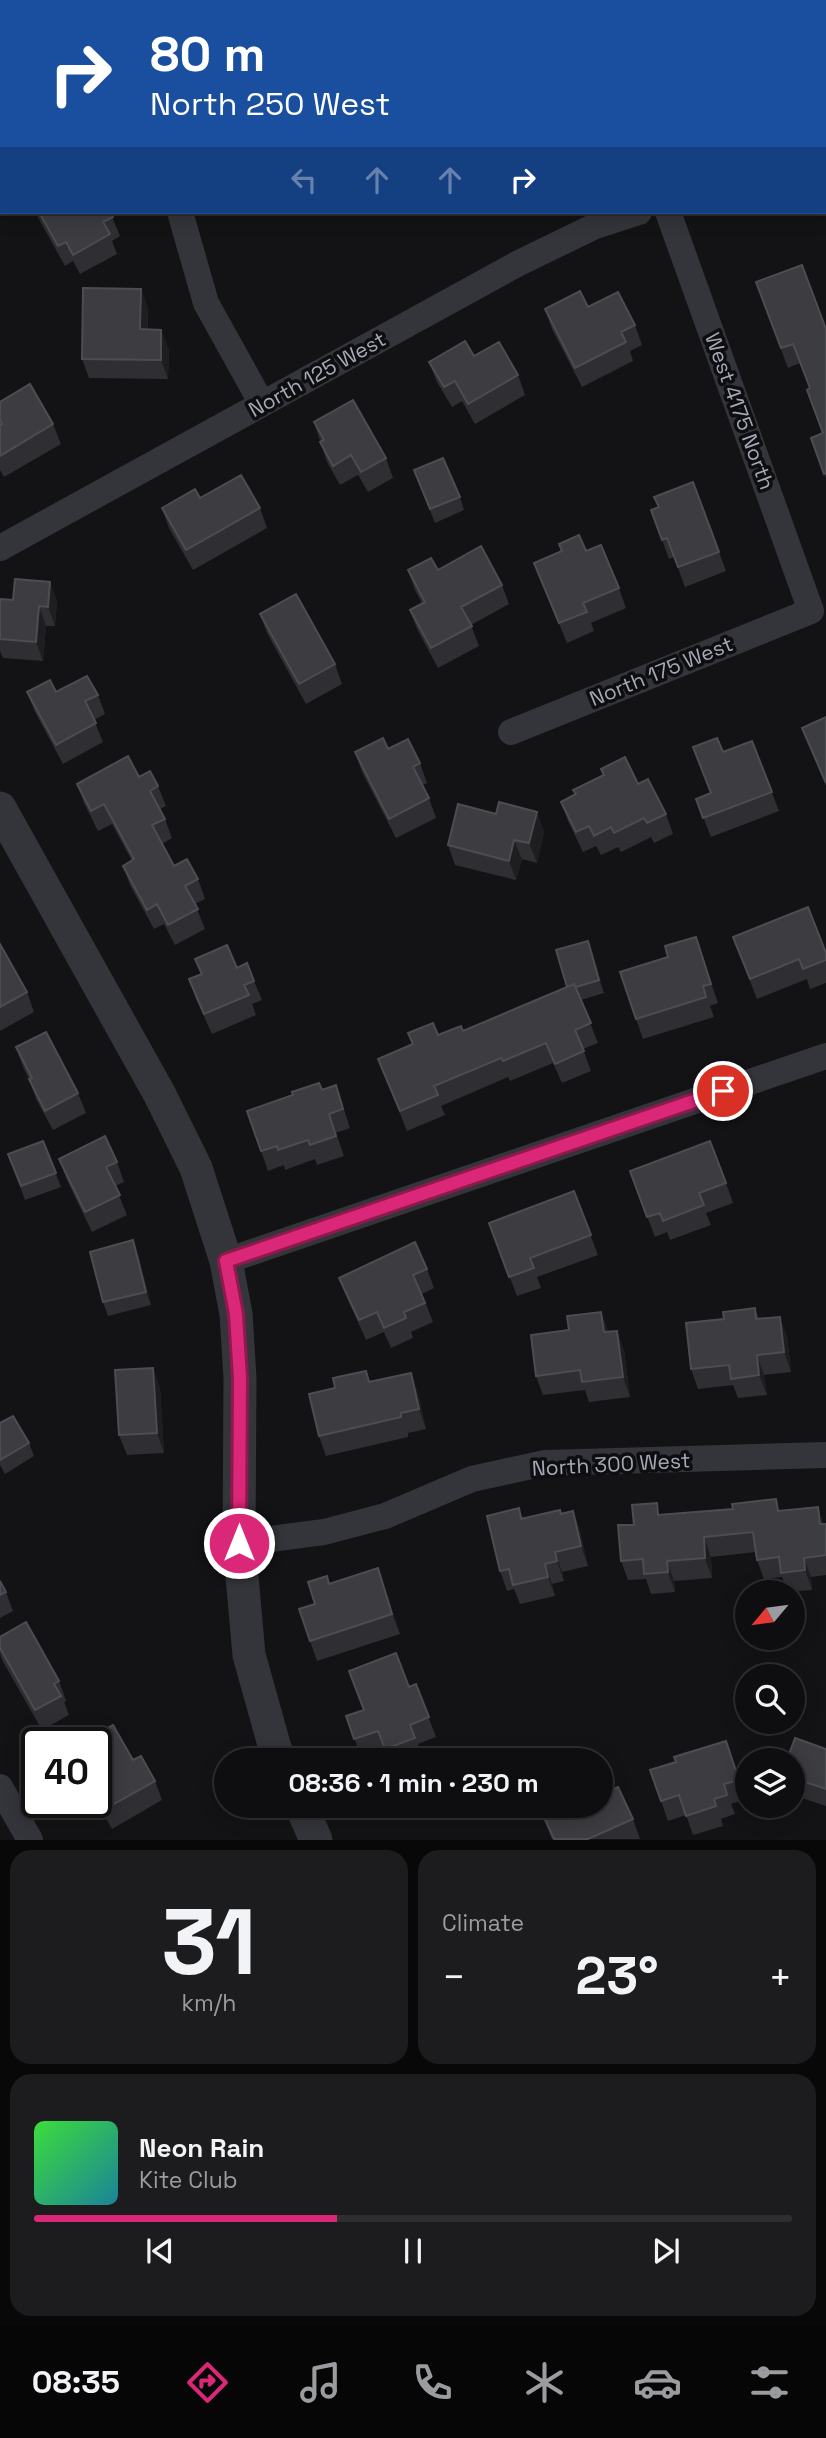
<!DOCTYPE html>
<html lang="en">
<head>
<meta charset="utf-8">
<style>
  :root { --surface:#0e0e10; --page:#1c1c1e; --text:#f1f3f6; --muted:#9b9c9f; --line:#2e2e30; --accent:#db2777 }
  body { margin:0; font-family:"Space Grotesk",sans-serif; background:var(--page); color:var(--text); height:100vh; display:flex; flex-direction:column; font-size:26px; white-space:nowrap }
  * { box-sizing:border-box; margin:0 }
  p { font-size:23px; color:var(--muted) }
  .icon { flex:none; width:38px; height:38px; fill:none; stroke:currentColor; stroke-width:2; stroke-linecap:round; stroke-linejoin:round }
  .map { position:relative; height:1840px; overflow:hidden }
  .drawer { display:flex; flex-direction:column; gap:10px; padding:10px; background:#080809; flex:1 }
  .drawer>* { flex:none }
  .hud { position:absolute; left:0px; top:0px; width:826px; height:214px; box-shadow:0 4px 18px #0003,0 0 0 2px var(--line); background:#1a4fa0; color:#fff; overflow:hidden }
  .needle { width:46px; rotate:241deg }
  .fabs { position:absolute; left:735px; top:1580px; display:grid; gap:14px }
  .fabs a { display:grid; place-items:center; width:70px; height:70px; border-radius:50%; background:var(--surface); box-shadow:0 4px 18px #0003,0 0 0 2px var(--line); font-size:35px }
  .speed { position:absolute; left:21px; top:1727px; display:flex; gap:14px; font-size:35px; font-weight:700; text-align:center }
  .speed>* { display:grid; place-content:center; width:91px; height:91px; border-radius:50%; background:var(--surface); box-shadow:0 4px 18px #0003,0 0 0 2px var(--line); line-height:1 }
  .speed .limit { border:4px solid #111; border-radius:10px; background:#fff; color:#111 }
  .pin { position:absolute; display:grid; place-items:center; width:60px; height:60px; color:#fff; margin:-30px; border:4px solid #fff; border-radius:50%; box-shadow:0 2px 7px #0007 }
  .me { position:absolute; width:77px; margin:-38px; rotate:0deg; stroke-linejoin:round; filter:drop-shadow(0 0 5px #0008) }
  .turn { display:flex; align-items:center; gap:24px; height:147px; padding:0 35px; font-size:32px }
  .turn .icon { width:91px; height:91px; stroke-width:2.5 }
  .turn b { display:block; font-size:49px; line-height:60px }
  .lanes { display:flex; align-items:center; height:66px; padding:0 35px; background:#0003; justify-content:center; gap:35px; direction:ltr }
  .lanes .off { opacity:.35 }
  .big { font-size:52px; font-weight:700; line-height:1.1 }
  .drawer .card { flex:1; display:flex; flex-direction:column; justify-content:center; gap:10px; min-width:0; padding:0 24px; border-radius:21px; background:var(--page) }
  .drawer .dial { align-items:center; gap:0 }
  .dial b { font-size:91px; line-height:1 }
  .song { display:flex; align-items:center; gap:21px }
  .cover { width:84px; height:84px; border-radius:10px; background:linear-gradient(135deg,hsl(120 70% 55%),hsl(190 70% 35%)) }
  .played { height:7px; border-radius:4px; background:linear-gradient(90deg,var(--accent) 40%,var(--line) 40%) }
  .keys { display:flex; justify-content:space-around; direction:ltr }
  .heat { display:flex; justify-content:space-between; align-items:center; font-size:38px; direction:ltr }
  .drawer .tiles { flex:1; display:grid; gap:10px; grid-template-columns:1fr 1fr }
  .card:last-child { grid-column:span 2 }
  .trip { position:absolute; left:214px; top:1748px; width:399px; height:70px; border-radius:35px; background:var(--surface); box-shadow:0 4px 18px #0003,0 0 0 2px var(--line); font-weight:700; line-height:70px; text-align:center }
  .menu { display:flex; height:112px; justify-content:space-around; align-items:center; background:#060606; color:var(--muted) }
  .menu .icon { width:49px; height:49px }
  .menu .current { color:var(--accent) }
  .menu b { font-size:32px; color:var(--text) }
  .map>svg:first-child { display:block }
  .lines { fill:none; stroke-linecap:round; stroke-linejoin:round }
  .minor { stroke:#34353a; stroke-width:26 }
  .tertiary { stroke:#34353a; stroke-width:33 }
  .wall { fill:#2f2f33 }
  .shaded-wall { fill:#1e1e21 }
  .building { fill:#3c3c41; stroke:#4c4d53; stroke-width:2 }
  .route-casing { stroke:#8e194d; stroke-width:18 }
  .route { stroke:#db2777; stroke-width:12 }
  .labels { text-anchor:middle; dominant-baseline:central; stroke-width:7; stroke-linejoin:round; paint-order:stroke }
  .street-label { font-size:21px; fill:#a5a8b6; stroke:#0e0e10 }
</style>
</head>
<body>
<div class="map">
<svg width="826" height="1840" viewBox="0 0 826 1840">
  <rect width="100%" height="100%" fill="#131315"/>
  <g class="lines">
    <path class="minor" d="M824,148H826
      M180,212L206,303L262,404
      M0,548L517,264L593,227L639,212
      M511,732L811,611L668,212
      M226,1261L826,1056
      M239,1543L324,1532L385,1516L472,1479L545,1463L826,1455
      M0,1787L30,1840"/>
    <path class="tertiary" d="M0,808L160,1095L196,1168L226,1261L236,1314L240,1378L239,1543L249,1655L275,1748L280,1760
      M301,1806L316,1840"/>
  </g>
  <path class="wall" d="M803,0H826V24L824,25V2H804Z
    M0,60L2,63V150L0,147Z
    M35,212H110L120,236L112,241L117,254L80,274L73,261L65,266Z
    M756,282L826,329V479L811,438L823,433L810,388L800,363L788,368Z
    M141,289L148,309V329L169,349L168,379L89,378L82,359Z
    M588,307L635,325L642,345L630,351L633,361L582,387L552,329L545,309Z
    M474,356L518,375L525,395L475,424L462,401L452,407L437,382L429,362Z
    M0,402L53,424L61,444L4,477L0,470Z
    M314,422L386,458L393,478L368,492L358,475L340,485L327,462Z
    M414,470L460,497L464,510L435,523Z
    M693,482L726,571L685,587L674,557L669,559L651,510L658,507Z
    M200,498L260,508L267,528L193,570L169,528L162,508Z
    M562,551H586L619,588L626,608L591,623L594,631L567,643L534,563Z
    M408,570H438L502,585L509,604L471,625L479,646L438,668L417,629L410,610L422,603L415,590Z
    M50,582L57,602L55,626H46L43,661L3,658L0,651V599L13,600Z
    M260,614L335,664L342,684L306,704L267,633Z
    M27,692L98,695L105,714L94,720L103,742L63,764L35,712Z
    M826,717V786L802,728Z
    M752,741L779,811L711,837L696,799L711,793L723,752Z
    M388,749L420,763L427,783L422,785L429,798L436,818L396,838L362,772L355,752Z
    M601,769L638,784L666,814L673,834L654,843L651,837L621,852L618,847L601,855L596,846L583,852L568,821L561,802L575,795L573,790L603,775Z
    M139,777L158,786L166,806L160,809L165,819L172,838L162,844L174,866L198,879L205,899L195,904L205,929L175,945L164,924L154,929L130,885L123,866L132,861L112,824L98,831L84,803L77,784Z
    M537,812L544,832L537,863L522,859L516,880L455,865L448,845L496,814Z
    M696,937L718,1003L710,1006L714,1017L643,1039L636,1019Z
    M733,937L826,953V983L810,989L807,979L757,999Z
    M0,944L27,992L34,1012L0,1031Z
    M593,954L604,993L581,1000L598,1043L583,1049L591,1071L562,1083L553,1063L510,1081L508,1077L441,1106L445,1115L407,1131L378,1059L438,1035L463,1031L567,987Z
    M195,959L237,968L254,981L262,1000L252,1004L256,1015L212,1034L196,999L189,979L201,974Z
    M16,1047L78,1093L86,1113L53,1130L36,1099L29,1079L23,1067Z
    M336,1085L350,1128L336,1133L344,1156L317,1165L315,1159L285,1170L284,1165L268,1171L247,1111Z
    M43,1141L61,1187L25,1200L8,1154Z
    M59,1159L117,1162L124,1182L115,1186L127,1215L92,1232L66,1178Z
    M630,1171L726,1183L733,1203L706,1213L711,1225L670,1240L667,1232L655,1237Z
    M574,1191L598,1255L537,1277L541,1288L517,1296L489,1223Z
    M138,1254L151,1305L108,1316L103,1302Z
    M427,1269L434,1288L422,1294L433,1322L411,1332L413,1338L391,1348L384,1332L366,1340L347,1298L339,1278Z
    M755,1308L759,1319L787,1336L791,1372L764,1375L767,1395L738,1398L733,1385L698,1389L691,1369L724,1319Z
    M609,1332L624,1350L630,1397L589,1402L585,1390L543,1395L536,1376Z
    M153,1368L160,1388L164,1453L127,1455L119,1435Z
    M366,1371L370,1382L411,1373L418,1393L426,1429L408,1433V1437L326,1456L319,1436L335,1388Z
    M0,1423L29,1443L34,1456L5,1474L0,1465Z
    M519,1508L523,1518L573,1511L580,1531L588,1566L562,1572L564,1581L552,1584L555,1596L520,1604L514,1589L507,1591L500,1571Z
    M781,1511L826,1524V1575L811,1577L812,1590L788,1592L782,1577L764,1579L757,1560L756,1552L711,1557L712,1578L674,1581L675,1592L651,1594L646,1579L628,1580L621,1561L634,1525L662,1514Z
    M378,1568L400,1634L317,1661L310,1641L315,1604L330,1583Z
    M0,1581L6,1592L13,1611L0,1618Z
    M0,1637L59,1681L66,1701L64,1702L69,1715L42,1730L2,1660L0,1653Z
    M416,1684L436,1737L418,1744L422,1757L414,1760H389L385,1750L362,1759L346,1716L363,1710Z
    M726,1741L746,1799L731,1804L735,1814L721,1819L723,1826L693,1835L686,1815L668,1821L661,1801L676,1762Z
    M96,1743L155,1781L162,1800L112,1829L96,1801Z
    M826,1749V1806L793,1795V1760Z
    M538,1806H600L633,1819L640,1839H552Z"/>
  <path class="shaded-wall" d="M141,289L148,309L147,349L140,329Z
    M161,330L169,349L168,379L161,360Z
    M50,582L57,602L55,626L48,607Z
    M39,606L46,626L43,661L36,642Z
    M537,812L544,832L537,863L529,843Z
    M514,840L522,859L516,880L509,861Z
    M696,937L703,956L718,1003L711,984Z
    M588,941L593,954L604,993L599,980Z
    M133,1240L138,1254L151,1305L146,1292Z
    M601,1312L609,1332H604Z
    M780,1317L787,1336L791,1372L784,1352Z
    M617,1331L624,1350L630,1397L623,1377Z
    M757,1355L764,1375L767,1395L759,1375Z
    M153,1368L160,1388L164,1453L157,1433Z
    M411,1373L418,1393L426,1429L419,1409Z
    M818,1507L825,1527L820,1524Z
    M573,1511L580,1531L588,1566L581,1546Z
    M704,1537L711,1557L712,1578L705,1558Z
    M555,1552L562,1572L564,1581L557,1561Z
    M804,1558L811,1577L812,1590L805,1570Z
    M667,1561L674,1581L675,1592L668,1572Z
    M545,1564L552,1584L555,1596L548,1577Z
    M378,1568L385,1588L400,1634L392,1614Z"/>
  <path class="building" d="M649,0H736V2H650Z
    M806,0H826V8L824,9V2H807Z
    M0,60L2,63V138L0,139Z
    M39,212H110L113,217L103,222L110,234L73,255L66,242L58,246Z
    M802,265L826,329V473L824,474L811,438L823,433L807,390L810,388L793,344L781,348L756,282Z
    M83,288L141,289L140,329L161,330V360L82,359Z
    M580,291L588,307L618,292L635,325L621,332L626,342L575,368L545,309Z
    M465,341L474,356L499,342L518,375L468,404L455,381L444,387L429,362Z
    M30,384L53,424L0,456V425L2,424L0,420V402Z
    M353,400L386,458L361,472L351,455L333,466L320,442L324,440L314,422Z
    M443,458L460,497L430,509L414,470Z
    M241,475L260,508L186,550L162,508L195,489L200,498Z
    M693,482L719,552L678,567L667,538L662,540L651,510L659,507L654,497Z
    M579,535L586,551L601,545L619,588L583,603L587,612L559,623L534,563L562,551L559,544Z
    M481,546L502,585L461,607L472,626L431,648L410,610L425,602L408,570L431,558L438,570Z
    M15,579L50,582L48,607L39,606L36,642L0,639V599L13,600Z
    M296,594L335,664L299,684L260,614Z
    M87,676L98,695L85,701L96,723L56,745L27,692L50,680L56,692Z
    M826,717V783L802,728Z
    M383,738L388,749L408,739L420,763L413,767L429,798L389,819L355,752Z
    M717,738L723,752L752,741L772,792L703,818L696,799L711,793L693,747Z
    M128,756L139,777L150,771L158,786L150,791L165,819L152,825L174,866L187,859L198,879L185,886L198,909L168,925L157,904L147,910L123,866L134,859L104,804L91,811L77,784Z
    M625,757L638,784L648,779L666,814L647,823L644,818L614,833L611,827L594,836L589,826L576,832L561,802L576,794L573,790L604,775L601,769Z
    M499,802L537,812L529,843L514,840L509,861L448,845L458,804L496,814Z
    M808,907L826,953V960L803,969L799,959L750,979L733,937Z
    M696,937L711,984L703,986L706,997L636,1019L620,972L668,957L665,946Z
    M588,941L599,980L576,987L574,984L567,987L556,950Z
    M0,944L27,992L0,1007Z
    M227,945L237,968L247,963L254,981L244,985L249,995L204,1014L189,979L202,974L195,959Z
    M574,984L591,1023L575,1030L584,1051L555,1064L546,1043L503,1061L501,1058L434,1086L438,1095L400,1111L378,1059L413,1044L408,1033L433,1023L438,1035L461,1026L463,1031Z
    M46,1032L78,1093L45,1111L29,1079L32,1078L16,1047Z
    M319,1083L322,1090L336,1085L343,1109L329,1114L336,1136L310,1145L308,1140L278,1150L277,1146L261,1151L247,1111L293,1095L292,1092Z
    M105,1136L117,1162L106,1167L120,1195L85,1212L59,1159Z
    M43,1141L56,1173L21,1186L8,1154Z
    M710,1141L726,1183L699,1193L704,1205L663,1221L660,1213L647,1217L630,1171Z
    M574,1191L591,1235L530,1258L534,1268L509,1277L489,1223Z
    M133,1240L146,1292L103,1302L90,1252Z
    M415,1242L427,1269L413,1275L425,1303L404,1312L406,1318L384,1328L377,1312L359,1320L339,1278Z
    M755,1308L756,1319L780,1317L784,1352L757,1355L759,1375L731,1379L729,1365L691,1369L686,1323L724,1319L723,1312Z
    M601,1312L604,1332L617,1331L623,1377L582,1382L580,1370L536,1376L531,1335L569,1330L567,1316Z
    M153,1368L157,1433L119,1435L115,1370Z
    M366,1371L369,1382L411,1373L419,1409L401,1413V1417L319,1436L309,1394L335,1388L333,1378Z
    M13,1416L29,1443L0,1460V1423Z
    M776,1499L778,1511L818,1507L820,1524H826V1555L804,1558L805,1570L781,1573L779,1557L757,1560L753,1532L704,1537L705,1558L667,1561L668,1572L644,1574L643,1559L621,1561L618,1525H634L632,1505L657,1503L658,1515L733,1509L732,1504Z
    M519,1508L521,1519L560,1510L561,1514L573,1511L581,1546L555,1552L557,1561L545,1564L548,1577L513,1585L509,1569L500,1571L487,1516Z
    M378,1568L392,1614L310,1641L299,1609L315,1604L308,1582L327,1576L329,1584Z
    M0,1581L6,1592L0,1595Z
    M26,1622L59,1681L54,1684L61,1696L35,1710L0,1648V1637Z
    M396,1653L409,1687L416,1684L429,1717L410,1725L415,1738L385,1749L378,1731L354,1739L346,1716L364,1710L349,1671Z
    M113,1725L133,1760L141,1756L155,1781L105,1809L96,1793V1743H80Z
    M795,1738L826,1749V1789L793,1778V1760H787Z
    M726,1741L739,1780L724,1784L727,1795L714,1799L716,1806L686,1816L679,1795L661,1801L650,1770L676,1762L674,1757Z
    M618,1787L633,1819L588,1839H554L539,1806H600V1795Z"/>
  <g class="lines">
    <defs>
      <path id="route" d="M239,1543L240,1378L236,1314L226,1261L723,1091"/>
    </defs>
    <use href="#route" class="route-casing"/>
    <use href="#route" class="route"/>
  </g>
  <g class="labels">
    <g class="street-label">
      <text transform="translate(317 374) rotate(-29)">North 125 West</text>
      <text transform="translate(740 411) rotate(70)">West 4175 North</text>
      <text transform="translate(661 671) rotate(-22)">North 175 West</text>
      <text transform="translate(611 1464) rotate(-3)">North 300 West</text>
    </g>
  </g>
</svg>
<div class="fabs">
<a><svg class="needle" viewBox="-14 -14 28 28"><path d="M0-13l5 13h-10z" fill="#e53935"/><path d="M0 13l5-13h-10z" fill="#9b9c9f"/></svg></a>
<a><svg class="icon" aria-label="search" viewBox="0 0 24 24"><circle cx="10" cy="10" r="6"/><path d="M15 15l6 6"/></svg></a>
<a><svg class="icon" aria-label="layers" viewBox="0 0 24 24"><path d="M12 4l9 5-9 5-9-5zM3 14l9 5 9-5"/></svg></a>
</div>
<div class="speed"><div class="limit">40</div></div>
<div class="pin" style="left:723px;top:1091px;background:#d93025"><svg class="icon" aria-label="arrive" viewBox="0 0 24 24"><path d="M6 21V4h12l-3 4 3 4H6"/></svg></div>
<svg class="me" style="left:239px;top:1543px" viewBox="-20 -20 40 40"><circle r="17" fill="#db2777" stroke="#fff" stroke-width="3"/><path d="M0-11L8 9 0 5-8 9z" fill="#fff"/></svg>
<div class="trip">08:36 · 1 min · 230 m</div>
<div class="hud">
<div class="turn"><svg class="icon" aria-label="right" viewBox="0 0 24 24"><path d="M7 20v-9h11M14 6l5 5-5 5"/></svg><div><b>80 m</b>North 250 West</div></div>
<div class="lanes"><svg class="icon off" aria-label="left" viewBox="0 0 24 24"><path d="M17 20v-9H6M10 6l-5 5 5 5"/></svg><svg class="icon off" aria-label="ahead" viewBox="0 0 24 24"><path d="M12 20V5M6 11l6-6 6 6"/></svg><svg class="icon off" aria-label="ahead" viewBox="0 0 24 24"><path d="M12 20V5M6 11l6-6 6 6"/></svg><svg class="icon" aria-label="right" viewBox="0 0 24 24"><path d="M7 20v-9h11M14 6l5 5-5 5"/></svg></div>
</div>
</div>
<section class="drawer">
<div class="tiles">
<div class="card dial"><b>31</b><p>km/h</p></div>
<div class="card"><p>Climate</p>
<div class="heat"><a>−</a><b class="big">23°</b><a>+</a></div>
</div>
<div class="card">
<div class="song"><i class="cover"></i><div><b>Neon Rain</b><p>Kite Club</p></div></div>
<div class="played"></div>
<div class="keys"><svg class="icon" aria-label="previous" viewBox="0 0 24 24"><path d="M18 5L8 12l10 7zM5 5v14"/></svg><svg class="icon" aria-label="pause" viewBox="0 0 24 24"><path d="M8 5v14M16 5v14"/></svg><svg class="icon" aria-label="next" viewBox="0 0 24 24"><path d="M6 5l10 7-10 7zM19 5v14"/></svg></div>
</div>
</div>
</section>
<nav class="menu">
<b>08:35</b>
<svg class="icon current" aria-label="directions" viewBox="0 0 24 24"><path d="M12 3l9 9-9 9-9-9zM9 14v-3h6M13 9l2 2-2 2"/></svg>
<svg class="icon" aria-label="music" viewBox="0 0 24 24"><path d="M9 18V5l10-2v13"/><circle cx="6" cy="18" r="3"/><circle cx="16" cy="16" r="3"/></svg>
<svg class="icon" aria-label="phone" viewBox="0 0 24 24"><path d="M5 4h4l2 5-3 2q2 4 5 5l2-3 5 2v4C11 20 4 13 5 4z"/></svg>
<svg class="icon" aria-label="climate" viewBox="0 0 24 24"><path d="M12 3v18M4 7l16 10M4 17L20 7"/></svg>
<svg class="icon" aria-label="car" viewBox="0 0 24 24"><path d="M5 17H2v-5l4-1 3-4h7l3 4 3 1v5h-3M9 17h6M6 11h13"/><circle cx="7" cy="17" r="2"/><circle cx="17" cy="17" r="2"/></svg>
<svg class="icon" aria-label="filters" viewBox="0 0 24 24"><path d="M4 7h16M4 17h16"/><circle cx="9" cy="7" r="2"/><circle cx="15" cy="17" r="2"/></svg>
</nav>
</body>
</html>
